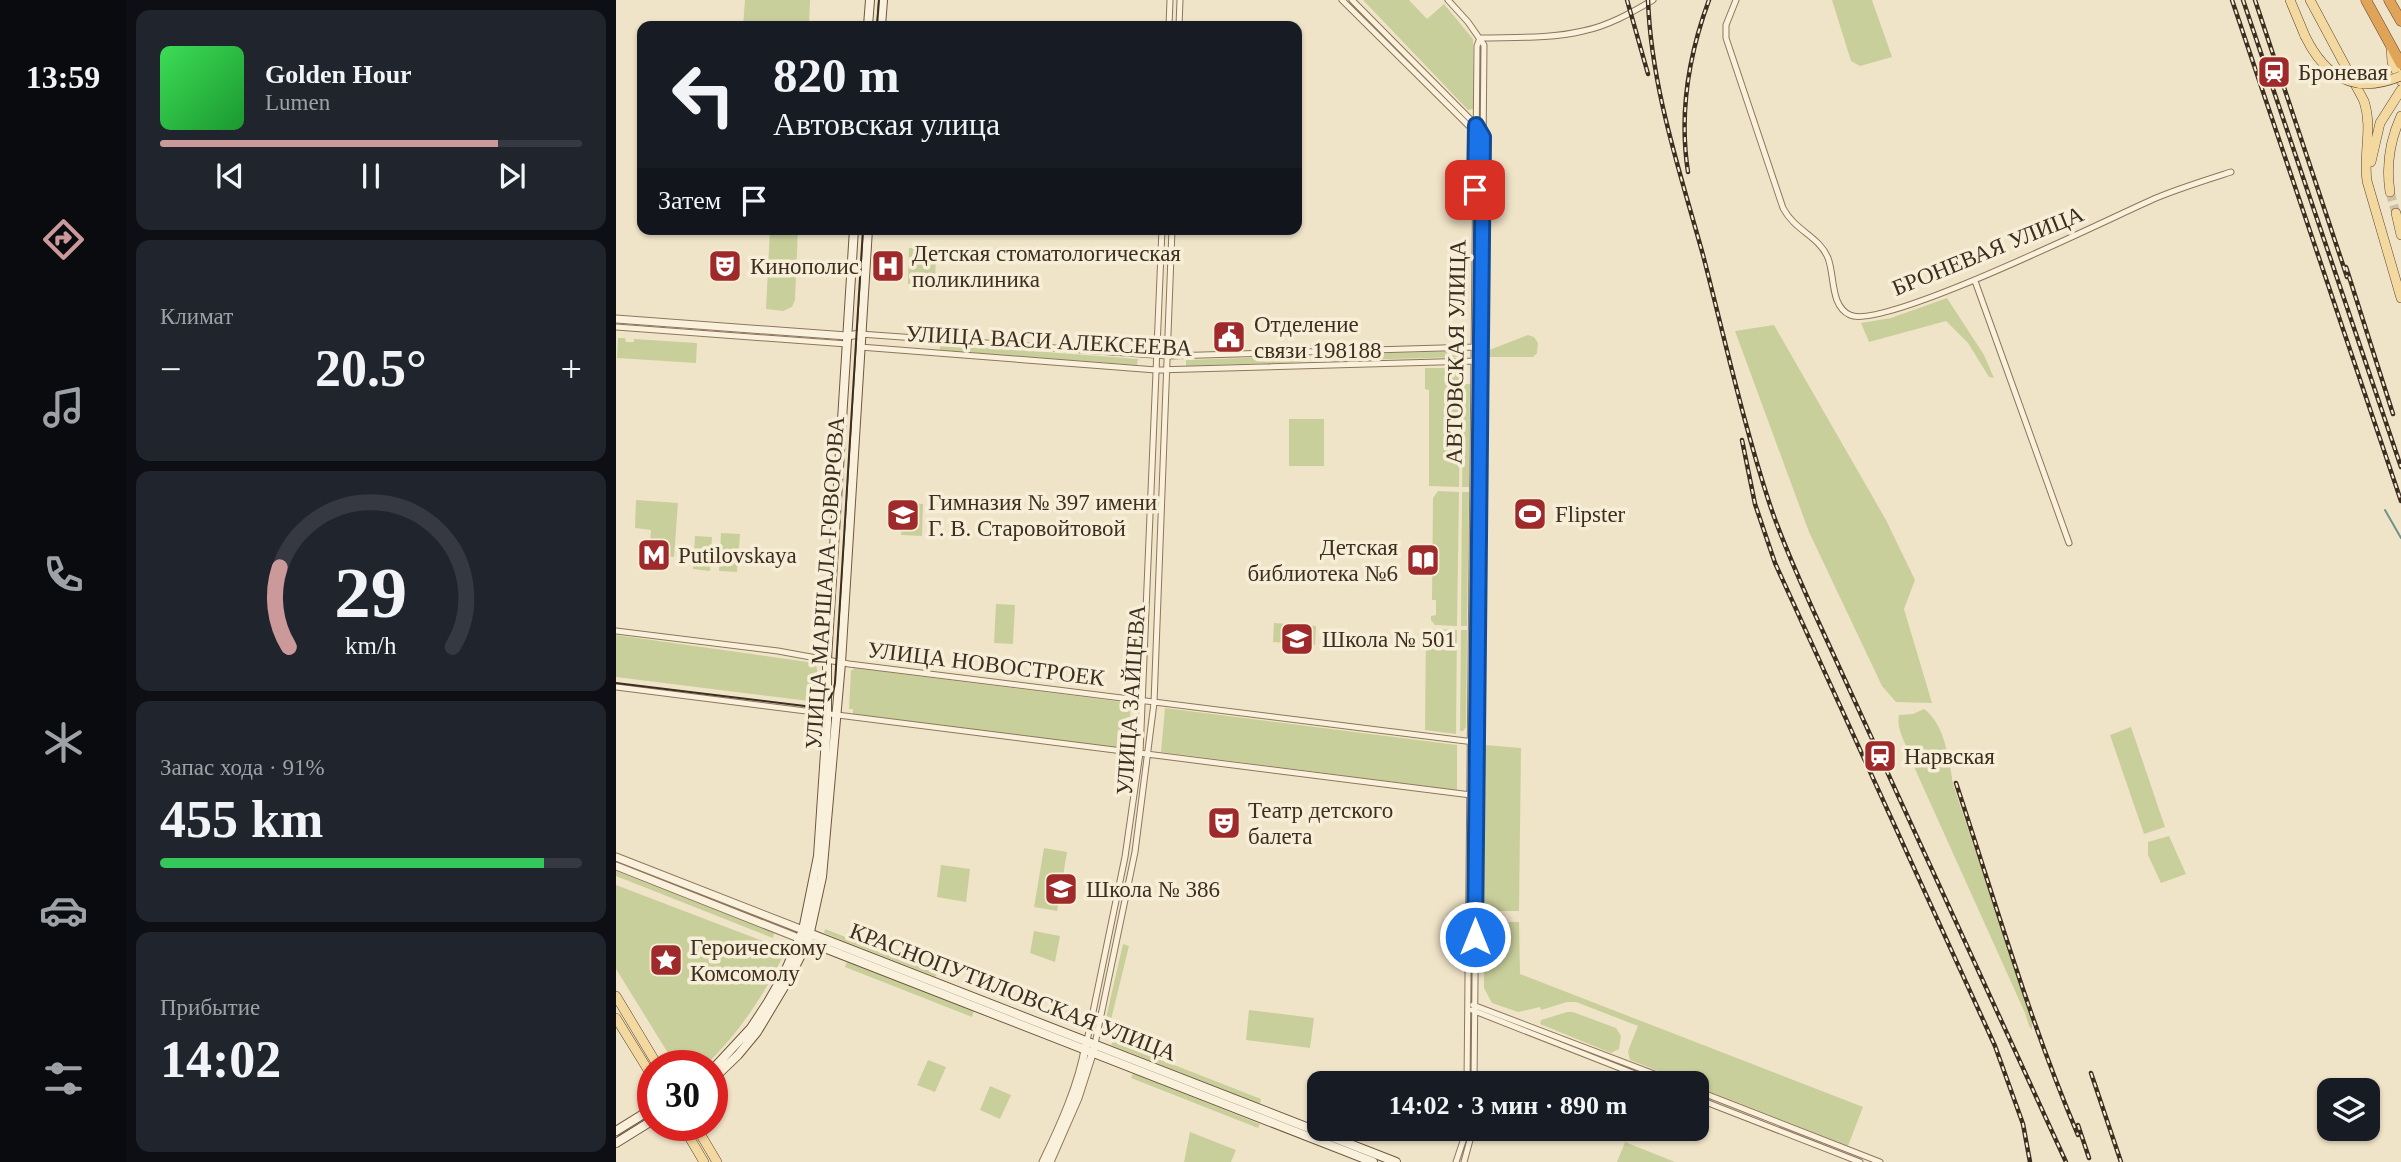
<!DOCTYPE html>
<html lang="ru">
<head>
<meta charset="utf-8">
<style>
  :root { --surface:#171b24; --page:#20242c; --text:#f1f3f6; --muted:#9ea1a6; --line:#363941; --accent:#cc999b }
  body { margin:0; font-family:Georgia,serif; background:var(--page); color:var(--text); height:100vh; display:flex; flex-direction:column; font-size:26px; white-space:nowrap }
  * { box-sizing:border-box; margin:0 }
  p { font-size:23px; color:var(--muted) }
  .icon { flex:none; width:38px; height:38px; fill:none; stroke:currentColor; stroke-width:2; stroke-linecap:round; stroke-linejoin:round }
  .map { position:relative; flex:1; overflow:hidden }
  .details { display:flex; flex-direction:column; gap:10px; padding:10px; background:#0d0f14; width:490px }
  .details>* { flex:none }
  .guide { position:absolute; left:21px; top:21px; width:665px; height:214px; border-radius:14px; box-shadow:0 2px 5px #0004; background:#171b24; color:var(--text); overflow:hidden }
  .buttons { position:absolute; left:1701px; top:1078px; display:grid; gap:14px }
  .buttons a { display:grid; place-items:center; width:63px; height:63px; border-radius:14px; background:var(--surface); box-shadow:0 2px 5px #0004; font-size:35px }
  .speed { position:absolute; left:21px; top:1050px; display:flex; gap:14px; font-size:35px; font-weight:700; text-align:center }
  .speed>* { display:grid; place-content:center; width:91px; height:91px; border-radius:50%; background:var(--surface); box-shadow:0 2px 5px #0004; line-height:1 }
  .speed .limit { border:10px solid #d22; background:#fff; color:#111 }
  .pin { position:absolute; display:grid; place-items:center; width:60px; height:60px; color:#fff; margin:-30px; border-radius:14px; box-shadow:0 4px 10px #0006 }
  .me { position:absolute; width:77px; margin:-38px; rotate:0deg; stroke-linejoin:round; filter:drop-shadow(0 0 5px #0008) }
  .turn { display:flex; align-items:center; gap:24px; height:147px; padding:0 21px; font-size:32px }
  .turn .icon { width:91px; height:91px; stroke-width:2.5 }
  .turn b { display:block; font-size:49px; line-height:60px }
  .then { display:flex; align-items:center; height:66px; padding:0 21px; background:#0003; gap:14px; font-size:26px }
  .big { font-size:52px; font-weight:600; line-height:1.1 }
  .details .widget { flex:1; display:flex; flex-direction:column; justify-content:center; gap:10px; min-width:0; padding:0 24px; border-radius:14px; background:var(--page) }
  .details .dial { align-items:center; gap:0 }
  .dial svg { height:182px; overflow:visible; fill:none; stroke:var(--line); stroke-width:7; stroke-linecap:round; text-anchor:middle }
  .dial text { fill:var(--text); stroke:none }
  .song { display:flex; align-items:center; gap:21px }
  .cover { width:84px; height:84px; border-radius:10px; background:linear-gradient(135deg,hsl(130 70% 55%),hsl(130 70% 35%)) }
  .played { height:7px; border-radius:4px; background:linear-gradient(90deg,var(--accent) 80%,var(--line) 80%) }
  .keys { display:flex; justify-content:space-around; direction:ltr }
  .heat { display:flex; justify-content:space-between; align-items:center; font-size:38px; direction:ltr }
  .charge { height:10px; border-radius:5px; background:linear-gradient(90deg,#34c759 91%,var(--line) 0) }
  .trip { position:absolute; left:691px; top:1071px; width:402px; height:70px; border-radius:14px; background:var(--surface); box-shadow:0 2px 5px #0004; font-weight:600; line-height:70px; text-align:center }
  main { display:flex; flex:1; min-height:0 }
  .tab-bar { display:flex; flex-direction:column; width:126px; justify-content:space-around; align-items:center; background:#090b0e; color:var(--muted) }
  .tab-bar .icon { width:49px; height:49px }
  .tab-bar .on { color:var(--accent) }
  .tab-bar b { font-size:32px; color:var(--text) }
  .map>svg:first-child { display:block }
  .green { fill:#c9cf9b }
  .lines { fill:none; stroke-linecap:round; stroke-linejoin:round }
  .stream { stroke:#6f938a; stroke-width:2 }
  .primary-tunnel { stroke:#ccc0a6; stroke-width:9; stroke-dasharray:9 4.5; stroke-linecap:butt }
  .minor-casing { stroke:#8d765c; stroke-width:7 }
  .tertiary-casing { stroke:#8d765c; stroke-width:9 }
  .secondary-casing { stroke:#6f573f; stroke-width:10 }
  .primary-casing { stroke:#5b4430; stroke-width:10 }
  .motorway-casing { stroke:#5b4430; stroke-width:11 }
  .minor { stroke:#faf1dc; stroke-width:5 }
  .tertiary { stroke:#faf1dc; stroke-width:7 }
  .secondary { stroke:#faf1dc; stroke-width:8 }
  .primary { stroke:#f3d9a0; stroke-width:9 }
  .motorway { stroke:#e0a458; stroke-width:10 }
  .tram { stroke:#3d2e20; stroke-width:2 }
  .rail-casing { stroke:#3d2e20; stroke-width:4.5 }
  .rail { stroke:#f7eed8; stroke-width:2; stroke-dasharray:5; stroke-linecap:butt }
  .primary-bridge-casing { stroke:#5b4430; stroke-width:10; stroke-linecap:butt }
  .primary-bridge { stroke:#f3d9a0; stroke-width:9 }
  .route-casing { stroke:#114b97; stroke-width:18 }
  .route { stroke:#1a73e8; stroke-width:12 }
  .labels { text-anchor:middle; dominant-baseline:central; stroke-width:7; stroke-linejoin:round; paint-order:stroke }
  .poi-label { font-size:23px; fill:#3d2e20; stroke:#f7eed8; text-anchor:start }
  .street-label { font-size:23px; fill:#3d2e20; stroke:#f7eed8 }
</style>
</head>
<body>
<main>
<nav class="tab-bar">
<b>13:59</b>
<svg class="icon on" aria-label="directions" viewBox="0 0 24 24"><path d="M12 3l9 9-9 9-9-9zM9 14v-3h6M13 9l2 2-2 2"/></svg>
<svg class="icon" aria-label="music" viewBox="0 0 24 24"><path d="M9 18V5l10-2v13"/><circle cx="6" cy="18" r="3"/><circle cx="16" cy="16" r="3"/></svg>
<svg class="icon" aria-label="phone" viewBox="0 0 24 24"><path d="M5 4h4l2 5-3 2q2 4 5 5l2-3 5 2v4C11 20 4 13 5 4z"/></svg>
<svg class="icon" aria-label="climate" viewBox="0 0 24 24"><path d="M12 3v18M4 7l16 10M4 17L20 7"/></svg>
<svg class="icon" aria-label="car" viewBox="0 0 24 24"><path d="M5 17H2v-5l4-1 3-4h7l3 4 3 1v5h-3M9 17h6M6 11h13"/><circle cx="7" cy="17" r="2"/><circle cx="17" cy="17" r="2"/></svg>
<svg class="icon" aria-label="filters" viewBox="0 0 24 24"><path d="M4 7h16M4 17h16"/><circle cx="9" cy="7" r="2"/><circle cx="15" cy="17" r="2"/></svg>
</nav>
<section class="details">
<div class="widget">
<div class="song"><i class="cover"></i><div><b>Golden Hour</b><p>Lumen</p></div></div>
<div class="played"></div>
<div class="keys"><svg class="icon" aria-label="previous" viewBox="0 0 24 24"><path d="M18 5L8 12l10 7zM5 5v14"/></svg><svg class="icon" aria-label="pause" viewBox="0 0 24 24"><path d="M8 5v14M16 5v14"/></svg><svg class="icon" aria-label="next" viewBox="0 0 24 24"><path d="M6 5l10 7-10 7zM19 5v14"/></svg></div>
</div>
<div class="widget"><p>Климат</p>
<div class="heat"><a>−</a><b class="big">20.5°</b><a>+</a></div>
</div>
<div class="widget dial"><svg viewBox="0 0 100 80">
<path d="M14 69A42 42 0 1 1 86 69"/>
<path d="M14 69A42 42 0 0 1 10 34" stroke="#cc999b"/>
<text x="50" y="56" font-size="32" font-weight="700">29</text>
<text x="50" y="72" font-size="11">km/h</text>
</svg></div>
<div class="widget"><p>Запас хода · 91%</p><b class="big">455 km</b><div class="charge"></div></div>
<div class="widget"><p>Прибытие</p><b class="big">14:02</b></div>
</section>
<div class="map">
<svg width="1785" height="1162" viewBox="0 0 1785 1162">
  <rect width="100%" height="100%" fill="#f0e4c8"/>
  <path class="green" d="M129,0H194L193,26H127Z
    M747,0H793L811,19L828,4L857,39V109L852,110Z
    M1216,0H1256L1276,57L1244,66L1235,61Z
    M154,229H182L179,300L176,307L167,311L150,309Z
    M293,248L320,249L319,285L292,284Z
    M1331,298L1368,355L1378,378L1373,377L1352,343L1330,321L1253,342L1245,323L1275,318Z
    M1158,325L1270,520L1299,580L1288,609L1316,703L1280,702L1266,686L1193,532L1119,331Z
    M912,335L918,337L922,343L921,353L917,357H870L867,355L868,352Z
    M2,338H9L10,342H18V339L81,343L80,363L1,358Z
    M324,344L522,359L521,365L324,350Z
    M845,351V357L741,360V354Z
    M687,356V362L570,366V360Z
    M809,368H839L845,372L843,487L813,486V390L809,389Z
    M848,384H854L853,487H846Z
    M673,419H708V466H673Z
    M822,491L843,492L841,626L819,625L815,620V616L820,615V600H816L817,498Z
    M846,492H853L851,626H845Z
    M20,500L62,503L58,557L33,556L35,530L19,528Z
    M287,503L307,504L306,536L285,535Z
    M105,533L124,534L121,572L103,571Z
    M79,536L96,537L94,571L77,569Z
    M380,604L399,605L397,644L378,643Z
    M658,623L700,626L699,645L657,642Z
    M810,629L841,630L840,734L809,730Z
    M845,630H851L850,727L847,731H844Z
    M0,635L199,663C203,672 204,689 199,699L193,701L0,677Z
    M238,668L515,703L512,749L237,714V709H233L235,670H237Z
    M549,708L841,745V790L545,752Z
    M1308,709C1329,724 1333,760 1337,784L1416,1020V1030L1413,1026L1409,1013L1299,769C1296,751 1279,733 1283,715L1297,714Z
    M1515,727L1549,827L1528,834L1494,735Z
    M869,745L905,748L903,911H864V747Z
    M1553,836L1570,874L1545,883L1532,855V842Z
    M428,848L451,852L441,911L418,907Z
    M325,865L354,869L350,902L321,897Z
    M0,871L158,933L157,938L0,876Z
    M0,885L170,950C149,994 124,1032 89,1066H60L0,969Z
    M868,922H903L904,974L1247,1107L1232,1146L1082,1087V1083H1073L1014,1060L1012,1051L1022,1026L960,1002H951L925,1010L924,1007L902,1012L876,1003L868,988V966H863V927Z
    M209,929L321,973L320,977L208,933Z
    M418,931L444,936L439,962L414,953Z
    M507,944L513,946L492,1032L487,1031Z
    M231,962L358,1011L356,1017L229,967Z
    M633,1010L698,1018L694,1048L630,1040Z
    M951,1012H957L1000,1028L1005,1036L1003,1049L995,1053L924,1024L925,1020Z
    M497,1041L645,1099L644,1104L495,1045Z
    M312,1060L330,1067L319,1092L301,1085Z
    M517,1073L644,1124L642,1128L515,1078Z
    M374,1086L395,1095L384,1119L364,1110Z
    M574,1132L620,1150L615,1162H568Z
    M1009,1142L1059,1162H1001Z"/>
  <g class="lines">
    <path class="stream" d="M1769,510L1785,538"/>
    <path class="primary-tunnel" d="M1774,192L1780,213"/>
    <defs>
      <path id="minor" d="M726,0L861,134
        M736,0L860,125
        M832,0L852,22L868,45L858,1083
        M1120,0L1110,25V38L1167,208C1179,231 1203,236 1212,258C1219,276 1214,306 1234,315C1267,331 1496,217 1540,198C1564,188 1590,180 1615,172
        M553,26L554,0
        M563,26L564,0
        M864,38C898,37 934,39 967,31C992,26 1015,13 1037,0
        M1359,281L1453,543
        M0,327L231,344
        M244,334L552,356L860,347
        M244,347L540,370L858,361
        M0,631L162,651L233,664L858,742
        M0,687L855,795
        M857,1005L1062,1083
        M856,1010L1042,1083
        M471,1041L509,857L524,753L546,229
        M479,1044L519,852L538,703L556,229
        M851,1083L861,46L864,38
        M1082,1091L1264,1162
        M1082,1099L1244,1162
        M840,1162L851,1129
        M848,1162L857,1129"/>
      <path id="tertiary" d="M0,319L231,336L244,334
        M0,857L187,930
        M0,866L185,939
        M427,1162C445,1125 463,1085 470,1045
        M434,1162L462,1098L478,1048"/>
      <path id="secondary" d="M252,26L254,0
        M265,26L267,0
        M190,932L780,1162
        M188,940L757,1162
        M96,1070L135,1028L152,1002L168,974L187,930L202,856L211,723V659L238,229
        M96,1080L122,1055L141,1032L174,977L192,941L206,877L225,663L252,229
        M0,1131L37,1108
        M0,1143L37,1120"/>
      <path id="primary" d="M1674,0L1689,36
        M1694,0L1748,101C1757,129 1747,152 1751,181L1785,298
        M1775,46L1776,62L1785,81
        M1755,162L1764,123L1785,90
        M1774,192C1770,166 1774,140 1785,116
        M1780,213L1785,235
        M0,996L42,1066
        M0,1018L37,1078
        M66,1125L88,1162
        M79,1125L101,1162"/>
      <path id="motorway" d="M1750,0L1785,64
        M1773,0L1785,21"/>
    </defs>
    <use href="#minor" class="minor-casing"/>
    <use href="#tertiary" class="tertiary-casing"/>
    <use href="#secondary" class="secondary-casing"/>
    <use href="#primary" class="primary-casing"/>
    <use href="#motorway" class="motorway-casing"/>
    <use href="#minor" class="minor"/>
    <use href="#tertiary" class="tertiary"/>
    <use href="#secondary" class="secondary"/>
    <use href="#primary" class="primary"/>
    <use href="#motorway" class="motorway"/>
    <path class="tram" d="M261,26L263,0
      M0,683L197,707C211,705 217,697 219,683L247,229"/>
    <defs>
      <path id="rail" d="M1011,0L1032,74
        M1032,0C1035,87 1064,172 1087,255C1108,336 1127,422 1153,502C1165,539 1181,574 1197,610L1450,1162
        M1616,0L1785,501
        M1627,0L1785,467
        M1639,0L1731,277
        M1072,172C1063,114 1073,54 1093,0
        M1730,267L1777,414
        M1126,440L1139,504L1159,563L1379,1046L1407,1124L1414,1162
        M1340,783C1379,901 1413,1020 1462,1135
        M1475,1073L1505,1162
        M1462,1125L1473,1158"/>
    </defs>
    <use href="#rail" class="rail-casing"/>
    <use href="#rail" class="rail"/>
    <defs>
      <path id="primary-bridge" d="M1689,36C1710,79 1740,95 1785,76"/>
    </defs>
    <use href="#primary-bridge" class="primary-bridge-casing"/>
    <use href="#primary-bridge" class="primary-bridge"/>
  </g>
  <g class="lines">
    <defs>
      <path id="route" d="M859,190L860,125L867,137L859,937"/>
    </defs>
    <use href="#route" class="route-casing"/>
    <use href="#route" class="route"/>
  </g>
  <defs>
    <symbol id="station-square" viewBox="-11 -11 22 22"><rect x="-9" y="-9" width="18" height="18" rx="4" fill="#9e2a2b" stroke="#f7eed8"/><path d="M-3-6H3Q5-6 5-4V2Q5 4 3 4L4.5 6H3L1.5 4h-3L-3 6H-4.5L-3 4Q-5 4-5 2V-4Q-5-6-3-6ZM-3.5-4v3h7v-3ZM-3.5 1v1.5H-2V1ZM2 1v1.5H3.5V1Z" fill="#fff"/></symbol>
    <symbol id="theatre-square" viewBox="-11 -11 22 22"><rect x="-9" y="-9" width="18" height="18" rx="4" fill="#9e2a2b" stroke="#f7eed8"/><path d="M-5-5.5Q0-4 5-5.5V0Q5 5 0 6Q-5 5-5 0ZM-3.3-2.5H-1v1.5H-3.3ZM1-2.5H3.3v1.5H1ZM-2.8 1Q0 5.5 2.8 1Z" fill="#fff"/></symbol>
    <symbol id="hospital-square" viewBox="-11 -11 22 22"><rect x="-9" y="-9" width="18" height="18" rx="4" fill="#9e2a2b" stroke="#f7eed8"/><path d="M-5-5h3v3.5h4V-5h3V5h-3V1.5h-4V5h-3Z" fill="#fff"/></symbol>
    <symbol id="civic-square" viewBox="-11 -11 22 22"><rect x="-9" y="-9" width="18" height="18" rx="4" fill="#9e2a2b" stroke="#f7eed8"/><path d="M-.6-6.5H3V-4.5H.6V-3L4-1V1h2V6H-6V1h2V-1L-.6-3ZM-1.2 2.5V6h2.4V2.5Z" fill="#fff"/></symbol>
    <symbol id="stadium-square" viewBox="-11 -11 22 22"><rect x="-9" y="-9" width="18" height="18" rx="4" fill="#9e2a2b" stroke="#f7eed8"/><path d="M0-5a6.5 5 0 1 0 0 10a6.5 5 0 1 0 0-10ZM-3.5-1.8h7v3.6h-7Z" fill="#fff"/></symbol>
    <symbol id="school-square" viewBox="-11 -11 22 22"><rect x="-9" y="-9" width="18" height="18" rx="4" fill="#9e2a2b" stroke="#f7eed8"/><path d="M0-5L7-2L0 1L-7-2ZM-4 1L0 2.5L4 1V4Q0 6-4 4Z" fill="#fff"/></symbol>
    <symbol id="metro-square" viewBox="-11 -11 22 22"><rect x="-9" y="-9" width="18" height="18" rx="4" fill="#9e2a2b" stroke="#f7eed8"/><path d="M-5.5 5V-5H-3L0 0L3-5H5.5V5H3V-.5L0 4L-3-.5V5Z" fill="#fff"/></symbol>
    <symbol id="library-square" viewBox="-11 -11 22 22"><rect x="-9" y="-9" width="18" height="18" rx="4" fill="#9e2a2b" stroke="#f7eed8"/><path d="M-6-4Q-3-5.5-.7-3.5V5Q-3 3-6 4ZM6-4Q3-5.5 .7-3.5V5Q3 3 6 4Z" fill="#fff"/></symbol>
    <symbol id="sight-square" viewBox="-11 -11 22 22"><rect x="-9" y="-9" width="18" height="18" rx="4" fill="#9e2a2b" stroke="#f7eed8"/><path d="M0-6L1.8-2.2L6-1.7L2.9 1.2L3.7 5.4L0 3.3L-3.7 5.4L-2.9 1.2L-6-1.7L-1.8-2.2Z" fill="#fff"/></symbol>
  </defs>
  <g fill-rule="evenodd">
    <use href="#station-square" x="1639" y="53" width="38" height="38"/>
    <use href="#theatre-square" x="90" y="247" width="38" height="38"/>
    <use href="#hospital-square" x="253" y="247" width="38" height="38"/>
    <use href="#civic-square" x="594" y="318" width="38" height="38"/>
    <use href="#stadium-square" x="895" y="495" width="38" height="38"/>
    <use href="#school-square" x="268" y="496" width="38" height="38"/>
    <use href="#metro-square" x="19" y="536" width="38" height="38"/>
    <use href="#library-square" x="788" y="541" width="38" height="38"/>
    <use href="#school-square" x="662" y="620" width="38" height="38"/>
    <use href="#station-square" x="1245" y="737" width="38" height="38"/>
    <use href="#theatre-square" x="589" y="804" width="38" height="38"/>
    <use href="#school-square" x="426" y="870" width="38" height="38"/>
    <use href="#sight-square" x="31" y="941" width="38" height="38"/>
  </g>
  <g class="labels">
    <g class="poi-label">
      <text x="1682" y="72">Броневая</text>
      <text x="296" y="253">Детская стоматологическая<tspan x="296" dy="26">поликлиника</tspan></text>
      <text x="134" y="266">Кинополис</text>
      <text x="638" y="324">Отделение<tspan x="638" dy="26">связи 198188</tspan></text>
      <text x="312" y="502">Гимназия № 397 имени<tspan x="312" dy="26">Г. В. Старовойтовой</tspan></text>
      <text x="939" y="514">Flipster</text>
      <text x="782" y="547" text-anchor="end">Детская<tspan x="782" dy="26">библиотека №6</tspan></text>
      <text x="62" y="555">Putilovskaya</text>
      <text x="706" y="639">Школа № 501</text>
      <text x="1288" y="756">Нарвская</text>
      <text x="632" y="810">Театр детского<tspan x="632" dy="26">балета</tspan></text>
      <text x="470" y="889">Школа № 386</text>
      <text x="74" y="947">Героическому<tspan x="74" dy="26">Комсомолу</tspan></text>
    </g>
    <g class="street-label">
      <text transform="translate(1372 251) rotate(-22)">БРОНЕВАЯ УЛИЦА</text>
      <text transform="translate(433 341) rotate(3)">УЛИЦА ВАСИ АЛЕКСЕЕВА</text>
      <text transform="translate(840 352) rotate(-89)">АВТОВСКАЯ УЛИЦА</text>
      <text transform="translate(209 583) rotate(-86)">УЛИЦА МАРШАЛА ГОВОРОВА</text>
      <text transform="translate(370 664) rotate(7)">УЛИЦА НОВОСТРОЕК</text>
      <text transform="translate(515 700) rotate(-86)">УЛИЦА ЗАЙЦЕВА</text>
      <text transform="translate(397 992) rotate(21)">КРАСНОПУТИЛОВСКАЯ УЛИЦА</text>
    </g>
  </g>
</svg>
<div class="buttons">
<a><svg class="icon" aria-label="layers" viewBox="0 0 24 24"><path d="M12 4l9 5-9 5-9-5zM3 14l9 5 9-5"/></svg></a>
</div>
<div class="speed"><div class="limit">30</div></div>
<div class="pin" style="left:859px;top:190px;background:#d93025"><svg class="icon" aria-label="arrive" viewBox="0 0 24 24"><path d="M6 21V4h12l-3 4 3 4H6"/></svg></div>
<svg class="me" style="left:859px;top:937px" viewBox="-20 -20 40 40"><circle r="17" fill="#1a73e8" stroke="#fff" stroke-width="3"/><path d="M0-11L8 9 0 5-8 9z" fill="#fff"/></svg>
<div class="trip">14:02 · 3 мин · 890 m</div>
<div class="guide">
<div class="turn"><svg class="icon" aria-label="left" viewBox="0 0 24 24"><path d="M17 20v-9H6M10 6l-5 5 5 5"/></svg><div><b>820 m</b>Автовская улица</div></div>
<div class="then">Затем<svg class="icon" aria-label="arrive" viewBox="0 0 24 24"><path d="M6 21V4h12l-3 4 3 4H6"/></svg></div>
</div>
</div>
</main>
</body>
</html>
